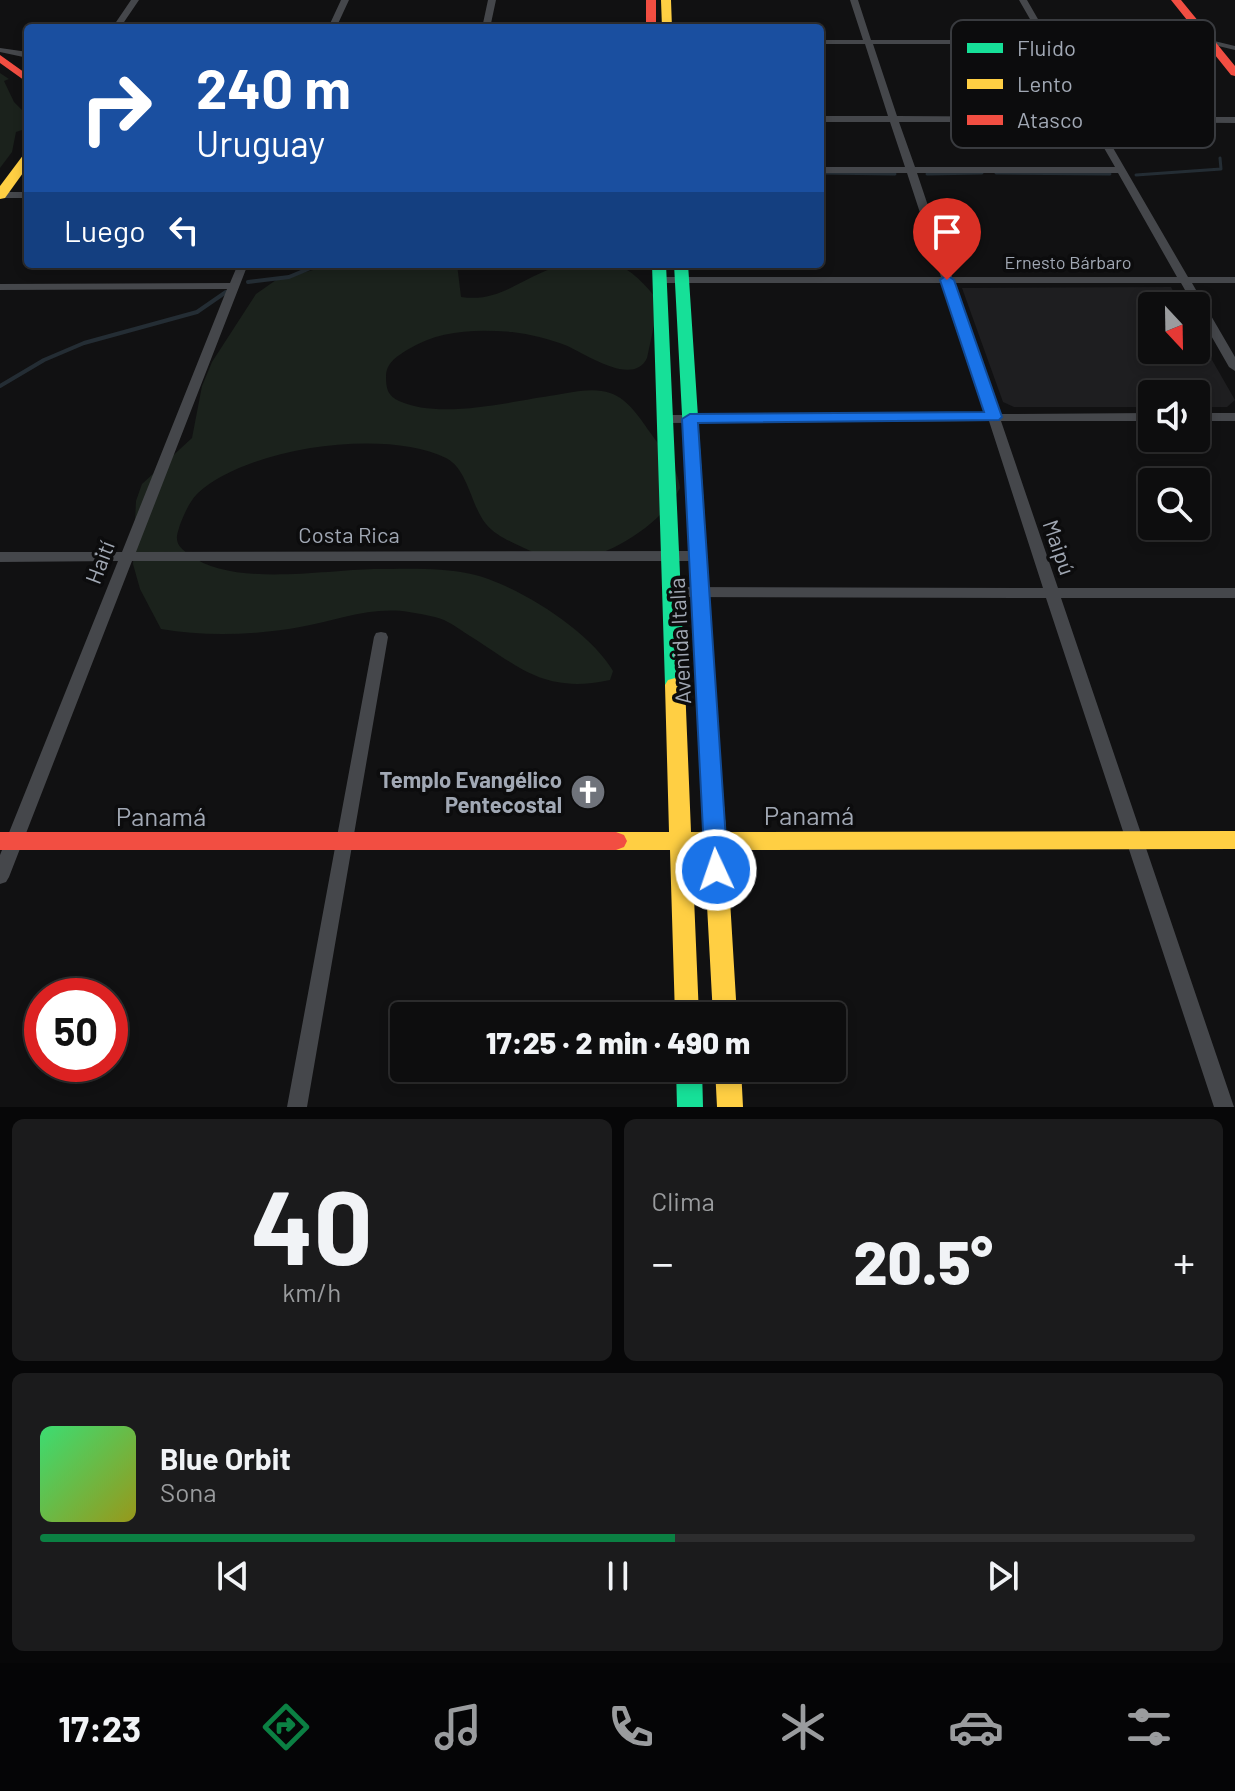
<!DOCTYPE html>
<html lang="es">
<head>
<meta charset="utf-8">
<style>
  :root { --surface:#0d0d0e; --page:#1b1b1c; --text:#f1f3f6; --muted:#9a9c9e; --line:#2d2d2e; --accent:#0b8043 }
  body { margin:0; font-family:Barlow,sans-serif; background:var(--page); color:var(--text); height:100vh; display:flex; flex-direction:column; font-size:30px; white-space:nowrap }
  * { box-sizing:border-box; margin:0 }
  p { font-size:26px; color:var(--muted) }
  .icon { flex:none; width:44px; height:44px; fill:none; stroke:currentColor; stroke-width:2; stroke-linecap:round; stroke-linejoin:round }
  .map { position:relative; height:1107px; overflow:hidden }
  .panel { display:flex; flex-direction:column; gap:12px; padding:12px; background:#070708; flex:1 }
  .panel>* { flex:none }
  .hud { position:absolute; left:24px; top:24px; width:800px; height:244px; border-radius:8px; box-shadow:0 4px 12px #0003,0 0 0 2px var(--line); background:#1a4fa0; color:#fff; overflow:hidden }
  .needle { width:52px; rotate:158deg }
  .controls { position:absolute; left:1138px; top:292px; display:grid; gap:16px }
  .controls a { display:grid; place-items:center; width:72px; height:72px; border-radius:8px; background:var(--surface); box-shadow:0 4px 12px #0003,0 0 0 2px var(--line); font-size:40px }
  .speed { position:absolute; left:24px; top:978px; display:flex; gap:16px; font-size:40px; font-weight:700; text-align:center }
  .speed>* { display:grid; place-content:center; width:104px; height:104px; border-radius:50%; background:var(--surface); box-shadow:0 4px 12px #0003,0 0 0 2px var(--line); line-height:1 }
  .speed .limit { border:12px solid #d22; background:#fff; color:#111 }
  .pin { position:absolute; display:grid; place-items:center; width:68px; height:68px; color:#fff; margin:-82px -34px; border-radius:50% 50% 50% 0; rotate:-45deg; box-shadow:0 0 8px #0007 }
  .pin .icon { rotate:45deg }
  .me { position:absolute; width:88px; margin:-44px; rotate:357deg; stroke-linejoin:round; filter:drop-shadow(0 0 6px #0008) }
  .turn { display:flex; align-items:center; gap:28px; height:168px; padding:0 40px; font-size:36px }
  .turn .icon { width:104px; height:104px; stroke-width:2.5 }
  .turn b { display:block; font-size:56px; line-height:68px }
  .then { display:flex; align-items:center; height:76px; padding:0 40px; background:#0003; gap:16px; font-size:30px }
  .big { font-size:60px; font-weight:800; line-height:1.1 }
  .panel .card { flex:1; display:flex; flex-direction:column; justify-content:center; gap:12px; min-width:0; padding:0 28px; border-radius:12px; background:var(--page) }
  .panel .dial { align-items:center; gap:0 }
  .dial b { font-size:104px; line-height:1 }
  .song { display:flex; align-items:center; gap:24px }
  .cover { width:96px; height:96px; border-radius:12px; background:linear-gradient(135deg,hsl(140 70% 55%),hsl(60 70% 35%)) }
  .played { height:8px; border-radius:4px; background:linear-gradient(90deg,var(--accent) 55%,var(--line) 55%) }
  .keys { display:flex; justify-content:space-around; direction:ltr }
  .heat { display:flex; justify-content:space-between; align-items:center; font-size:44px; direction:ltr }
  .panel .tiles { flex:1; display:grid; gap:12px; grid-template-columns:1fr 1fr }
  .card:last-child { grid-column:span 2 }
  .trip { position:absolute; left:390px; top:1002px; width:456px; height:80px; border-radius:8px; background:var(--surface); box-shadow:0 4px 12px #0003,0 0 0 2px var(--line); font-weight:800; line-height:80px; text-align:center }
  .tabs { display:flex; height:128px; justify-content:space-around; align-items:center; background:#050506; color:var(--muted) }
  .tabs .icon { width:56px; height:56px }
  .tabs .selected { color:var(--accent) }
  .tabs b { font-size:36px; color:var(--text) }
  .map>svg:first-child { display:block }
  .built { fill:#1e1e20 }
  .green { fill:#1b221c }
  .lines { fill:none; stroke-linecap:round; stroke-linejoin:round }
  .stream-far1 { stroke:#242d34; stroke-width:3 }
  .stream { stroke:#242d34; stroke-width:4 }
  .street { fill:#45474b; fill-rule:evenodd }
  .fast { fill:#16e098; fill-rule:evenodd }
  .slow { fill:#ffcf43; fill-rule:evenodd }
  .jam { fill:#f24e42; fill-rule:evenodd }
  .route { fill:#1a73e8; stroke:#114b97; stroke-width:2 }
  .labels { text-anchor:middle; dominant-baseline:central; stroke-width:7; stroke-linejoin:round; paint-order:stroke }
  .far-street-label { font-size:18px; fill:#a1a8b4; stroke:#0c0c0d }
  .street-label { font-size:22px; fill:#a1a8b4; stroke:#0c0c0d }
  .poi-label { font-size:22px; font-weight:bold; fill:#a1a8b4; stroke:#0c0c0d; text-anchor:end }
  .near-street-label { font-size:26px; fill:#a1a8b4; stroke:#0c0c0d }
  .key { fill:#0c0c0d; stroke:#393b3f; stroke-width:2 }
  .key-label { font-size:22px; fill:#a1a8b4 }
</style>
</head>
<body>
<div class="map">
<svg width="1235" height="1107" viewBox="0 0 1235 1107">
  <rect width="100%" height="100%" fill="#111112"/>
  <path class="built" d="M1171,287L1181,306H1152V350H1196V332L1235,400L1227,407H1196V394H1152V407H1014L1003,402L962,288Z"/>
  <path class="green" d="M0,73L9,79L4,81L14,102L28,116L22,130L16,132L12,152L0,168Z
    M335,264H457L461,297C496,302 514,284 543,272C559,265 601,259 617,265C634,271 649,289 659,302L647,358C633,388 583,352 565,345C549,339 530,334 512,332C475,329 439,330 407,350C396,357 386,363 386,377C386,389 388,396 399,401C441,420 512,401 556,395C572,392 594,387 610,393C629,399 641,420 652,435C664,452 678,468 680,488C662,524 609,558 567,561C552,562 535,553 522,547C509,541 495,535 486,524C471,506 468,469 446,458C385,428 248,447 198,493C189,501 179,524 177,536C176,546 183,550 190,555C230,587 325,570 374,569C405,569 440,567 471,574C516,584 590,631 613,671L610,680C544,694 521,668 470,636C462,631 453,624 444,620C434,616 420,614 409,612C371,606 336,621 300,627C256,635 206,637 161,629L140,589L133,564L136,501L142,484L192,438L202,386L212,362L256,294L276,280Z"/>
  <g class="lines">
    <path class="stream-far1" d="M820,173L895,174
      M996,173L1110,174
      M927,174L982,173
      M1136,175L1221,169L1220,158"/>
    <path class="stream" d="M248,282L289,277L320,264
      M0,386L44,360L84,343L197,312L226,292"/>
    <path class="street" d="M131,0H139L120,28H112Z
      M341,0H349L336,28H328Z
      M488,0H496L490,28H482Z
      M850,0H858L871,40H1042L1019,0H1027L1050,40H1210L1235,46V50L1210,44H1053L1095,117H1235V123L1098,122L1188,277H1235V283H1192L1235,357V371L1229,367L1181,283H954L999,414L1152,413V421H1001L1058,588H1235V598H1061L1234,1107H1214L1046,598L671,597L664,592L671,587L1043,588L989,421L665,423L659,419L665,415L986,414L943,283H660L655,280L660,277H941L907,173H820V167H905L890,122H820V116H888L865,44H820V40H863ZM873,44H1045L1086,117L897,116ZM899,122H1089L1115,167H915ZM917,173H1118L1177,277H952Z
      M0,48L28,52V58L0,52Z
      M0,192H28V198H0Z
      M238,264H248L136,552L698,551L705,556L698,561H132L9,877L6,882L0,884V855L118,561L0,562V552H122L227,289L0,290V284L230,283Z
      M1196,413H1235V421H1196Z
      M381,632L386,633L388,637L307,1107H287L374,637L376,633Z"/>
    <path class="fast" d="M652,264H666L685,685L682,690H668L665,685Z
      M674,264H688L720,753L717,759L710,761L703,759L700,753Z
      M676,1068H702L703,1107H677Z"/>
    <path class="slow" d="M661,0H671L672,28H662Z
      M28,153V166L5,198L0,199V186L24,154Z
      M675,678L682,680L685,685L691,832H703L700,753L703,747L710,745L717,747L720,753L726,832L1235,831V849L727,850L737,1016H713L704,850H692L699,1016H675L670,850H616L608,847L605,841L608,835L616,832H669L665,685L668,680Z
      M715,1068H741L743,1107H717Z"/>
    <path class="jam" d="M646,0H656V28H646Z
      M1171,0H1181L1235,66V76L1231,75Z
      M0,55L28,75V83L0,63Z
      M0,832H616L624,835L627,841L624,847L616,850H0Z"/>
  </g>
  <path class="route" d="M947,275L954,280L1002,417L999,420L698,423L728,870L724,876L716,879L708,876L705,870L682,419L690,414L984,412L940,280Z"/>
  <defs>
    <symbol id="church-disc" viewBox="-11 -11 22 22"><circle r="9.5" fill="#6f737b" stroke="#0c0c0d"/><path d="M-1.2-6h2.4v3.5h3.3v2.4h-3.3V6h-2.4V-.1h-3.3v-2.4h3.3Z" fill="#fff"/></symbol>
  </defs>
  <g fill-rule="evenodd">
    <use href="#church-disc" x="568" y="772" width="40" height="40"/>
  </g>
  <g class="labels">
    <g class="far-street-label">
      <text x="1068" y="262">Ernesto Bárbaro</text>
    </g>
    <g class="street-label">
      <text x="349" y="534">Costa Rica</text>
      <text transform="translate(1060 547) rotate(71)">Maipú</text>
      <text transform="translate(99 562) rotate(-69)">Haití</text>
      <text transform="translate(679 641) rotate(-93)">Avenida Italia</text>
    </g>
    <g class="poi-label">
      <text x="562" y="779">Templo Evangélico<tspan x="562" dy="25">Pentecostal</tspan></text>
    </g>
    <g class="near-street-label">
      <text x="809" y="814">Panamá</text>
      <text x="161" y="815">Panamá</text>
    </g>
  </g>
  <rect x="951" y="20" width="264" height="128" rx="12" class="key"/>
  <rect x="967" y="43" width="36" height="10" fill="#16e098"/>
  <rect x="967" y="79" width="36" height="10" fill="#ffcf43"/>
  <rect x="967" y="115" width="36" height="10" fill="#f24e42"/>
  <g class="key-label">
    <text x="1017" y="56">Fluido</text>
    <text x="1017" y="92">Lento</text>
    <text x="1017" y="128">Atasco</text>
  </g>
</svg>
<div class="controls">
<a><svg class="needle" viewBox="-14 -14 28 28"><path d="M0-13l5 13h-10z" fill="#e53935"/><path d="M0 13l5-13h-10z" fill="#9a9c9e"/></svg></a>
<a><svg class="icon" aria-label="sound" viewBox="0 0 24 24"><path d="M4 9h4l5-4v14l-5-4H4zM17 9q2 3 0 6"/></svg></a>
<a><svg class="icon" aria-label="search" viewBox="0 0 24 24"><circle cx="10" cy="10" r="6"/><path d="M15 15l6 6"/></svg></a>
</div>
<div class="speed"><div class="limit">50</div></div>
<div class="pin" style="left:947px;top:280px;background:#d93025"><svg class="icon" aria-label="arrive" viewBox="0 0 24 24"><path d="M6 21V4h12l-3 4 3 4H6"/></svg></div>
<svg class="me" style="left:716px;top:870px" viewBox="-20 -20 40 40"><circle r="17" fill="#1a73e8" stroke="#fff" stroke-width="3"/><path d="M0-11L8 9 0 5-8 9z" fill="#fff"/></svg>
<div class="trip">17:25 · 2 min · 490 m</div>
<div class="hud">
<div class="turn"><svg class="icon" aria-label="right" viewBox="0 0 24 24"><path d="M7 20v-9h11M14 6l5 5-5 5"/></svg><div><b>240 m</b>Uruguay</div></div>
<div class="then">Luego<svg class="icon" aria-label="left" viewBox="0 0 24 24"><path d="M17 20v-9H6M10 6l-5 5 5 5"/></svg></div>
</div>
</div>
<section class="panel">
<div class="tiles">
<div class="card dial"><b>40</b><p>km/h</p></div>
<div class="card"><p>Clima</p>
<div class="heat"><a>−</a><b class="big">20.5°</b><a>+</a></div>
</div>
<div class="card">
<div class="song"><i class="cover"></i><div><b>Blue Orbit</b><p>Sona</p></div></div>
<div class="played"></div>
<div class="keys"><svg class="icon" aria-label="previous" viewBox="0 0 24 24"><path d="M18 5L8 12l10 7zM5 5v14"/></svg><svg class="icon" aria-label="pause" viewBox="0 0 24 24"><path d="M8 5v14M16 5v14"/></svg><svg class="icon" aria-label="next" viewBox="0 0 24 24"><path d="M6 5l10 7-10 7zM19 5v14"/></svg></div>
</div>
</div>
</section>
<nav class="tabs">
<b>17:23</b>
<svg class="icon selected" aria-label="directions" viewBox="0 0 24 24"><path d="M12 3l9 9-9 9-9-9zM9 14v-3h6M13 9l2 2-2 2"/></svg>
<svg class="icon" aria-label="music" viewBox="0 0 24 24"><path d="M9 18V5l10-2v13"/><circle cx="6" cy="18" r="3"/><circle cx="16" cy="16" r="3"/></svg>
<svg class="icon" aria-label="phone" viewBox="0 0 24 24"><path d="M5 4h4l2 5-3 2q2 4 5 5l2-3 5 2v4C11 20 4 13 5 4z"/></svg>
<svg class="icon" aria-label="climate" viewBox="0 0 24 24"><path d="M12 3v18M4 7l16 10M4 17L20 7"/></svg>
<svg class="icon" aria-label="car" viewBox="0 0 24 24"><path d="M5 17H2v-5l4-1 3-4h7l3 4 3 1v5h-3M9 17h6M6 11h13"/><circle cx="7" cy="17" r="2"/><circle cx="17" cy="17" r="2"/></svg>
<svg class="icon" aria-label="filters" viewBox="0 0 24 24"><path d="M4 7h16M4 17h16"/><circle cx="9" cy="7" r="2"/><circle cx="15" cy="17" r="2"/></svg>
</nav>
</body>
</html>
